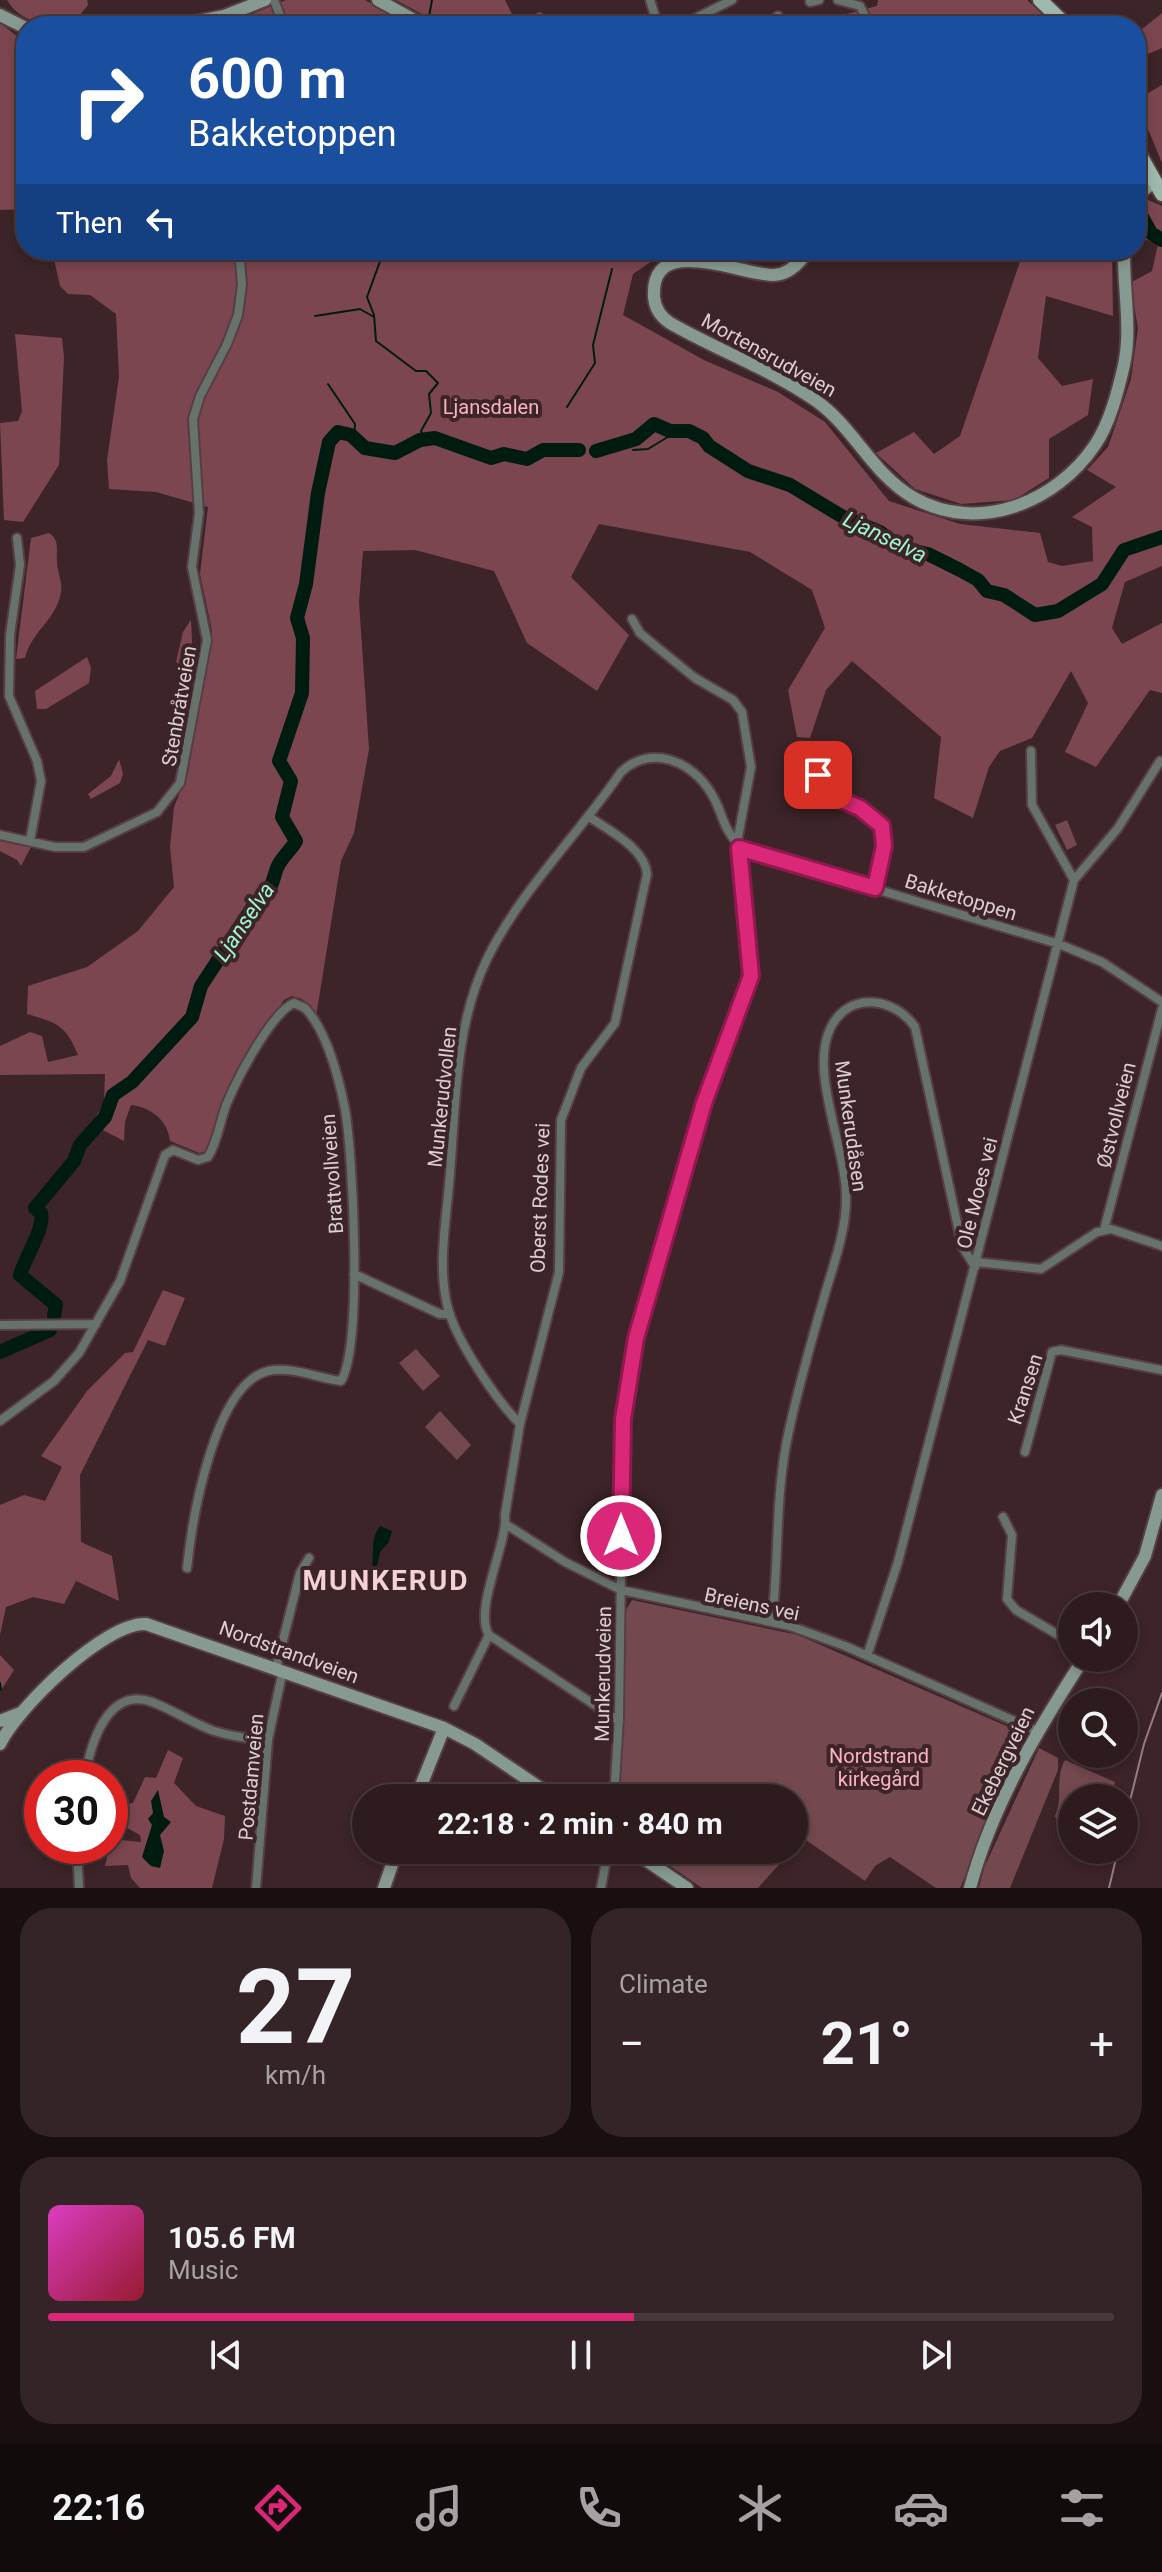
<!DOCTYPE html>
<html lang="en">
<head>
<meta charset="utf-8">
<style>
  :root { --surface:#2d1b1e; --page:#352427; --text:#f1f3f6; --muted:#a7a1a4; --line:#48393c; --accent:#db2777 }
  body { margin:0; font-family:Roboto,sans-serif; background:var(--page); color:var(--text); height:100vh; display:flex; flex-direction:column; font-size:30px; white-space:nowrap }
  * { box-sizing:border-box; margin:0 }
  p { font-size:26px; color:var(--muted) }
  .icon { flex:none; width:44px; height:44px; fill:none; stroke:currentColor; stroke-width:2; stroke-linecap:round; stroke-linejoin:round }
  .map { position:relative; height:1888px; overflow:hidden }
  .sheet { display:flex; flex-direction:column; gap:20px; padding:20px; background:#190f10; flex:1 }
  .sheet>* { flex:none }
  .guide { position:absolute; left:16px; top:16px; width:1130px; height:244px; border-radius:32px; box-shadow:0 4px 12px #0003,0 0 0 2px var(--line); background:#1a4fa0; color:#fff; overflow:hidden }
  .controls { position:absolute; left:1058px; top:1592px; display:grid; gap:16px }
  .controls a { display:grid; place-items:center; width:80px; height:80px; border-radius:50%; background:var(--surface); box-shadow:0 4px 12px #0003,0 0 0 2px var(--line); font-size:40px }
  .speed { position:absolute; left:24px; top:1760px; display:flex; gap:16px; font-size:40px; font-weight:700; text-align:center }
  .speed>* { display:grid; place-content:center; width:104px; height:104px; border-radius:50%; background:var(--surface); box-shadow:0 4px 12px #0003,0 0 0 2px var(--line); line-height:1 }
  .speed .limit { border:12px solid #d22; background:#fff; color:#111 }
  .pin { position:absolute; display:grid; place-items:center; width:68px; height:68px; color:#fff; margin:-34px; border-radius:16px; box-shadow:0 4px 12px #0006 }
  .me { position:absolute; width:88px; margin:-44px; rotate:0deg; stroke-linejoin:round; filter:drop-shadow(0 0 6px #0008) }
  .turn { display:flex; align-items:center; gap:28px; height:168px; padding:0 40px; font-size:36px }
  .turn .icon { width:104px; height:104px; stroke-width:2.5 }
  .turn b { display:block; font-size:56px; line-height:68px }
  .then { display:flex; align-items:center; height:76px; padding:0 40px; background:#0003; gap:16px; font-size:30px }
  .big { font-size:60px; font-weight:700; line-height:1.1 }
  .sheet .card { flex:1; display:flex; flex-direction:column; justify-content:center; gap:12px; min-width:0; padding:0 28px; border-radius:32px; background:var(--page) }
  .sheet .dial { align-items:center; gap:0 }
  .dial b { font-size:104px; line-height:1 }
  .song { display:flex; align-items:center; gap:24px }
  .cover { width:96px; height:96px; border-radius:12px; background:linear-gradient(135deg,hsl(310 70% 55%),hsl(350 70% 35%)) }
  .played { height:8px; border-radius:4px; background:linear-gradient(90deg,var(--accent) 55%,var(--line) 55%) }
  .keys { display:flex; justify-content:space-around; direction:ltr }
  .heat { display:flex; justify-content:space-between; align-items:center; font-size:44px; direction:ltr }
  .sheet .tiles { flex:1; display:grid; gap:20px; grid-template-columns:1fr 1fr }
  .card:last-child { grid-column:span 2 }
  .trip { position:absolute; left:352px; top:1784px; width:456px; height:80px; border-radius:40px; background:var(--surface); box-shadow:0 4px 12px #0003,0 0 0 2px var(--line); font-weight:700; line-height:80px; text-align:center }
  .tab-bar { display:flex; height:128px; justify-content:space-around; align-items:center; background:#120b0c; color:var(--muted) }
  .tab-bar .icon { width:56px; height:56px }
  .tab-bar .selected { color:var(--accent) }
  .tab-bar b { font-size:36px; color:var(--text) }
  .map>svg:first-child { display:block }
  .green { fill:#73484f }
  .forest { fill:#7c4650 }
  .water { fill:#001c11 }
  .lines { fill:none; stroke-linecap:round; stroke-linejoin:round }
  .stream { stroke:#001c11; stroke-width:2 }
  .river { stroke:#001c11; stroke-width:14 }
  .street-casing { stroke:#563f43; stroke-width:12 }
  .secondary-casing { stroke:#563f43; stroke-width:16 }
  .primary-casing { stroke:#563f43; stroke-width:18 }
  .street { stroke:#67726d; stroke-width:8 }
  .secondary { stroke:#879a91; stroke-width:12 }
  .primary { stroke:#a0b9ad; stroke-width:14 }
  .tram { stroke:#937f82; stroke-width:2 }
  .route-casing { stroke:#8e194d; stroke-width:20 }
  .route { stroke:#db2777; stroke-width:14 }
  .labels { text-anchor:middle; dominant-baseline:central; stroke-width:8; stroke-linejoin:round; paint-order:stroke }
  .street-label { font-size:20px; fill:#dfced0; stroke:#3c2428 }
  .park-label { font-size:20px; fill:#fbb4bf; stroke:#3c2428 }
  .water-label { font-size:22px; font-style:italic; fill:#9cf8d0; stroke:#3c2428 }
  .district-label { font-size:28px; font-weight:bold; letter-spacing:2px; fill:#f3d1d6; stroke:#3c2428 }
</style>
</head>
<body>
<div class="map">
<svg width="1162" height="1888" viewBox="0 0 1162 1888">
  <rect width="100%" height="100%" fill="#3c2428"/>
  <path class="green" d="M1067,820L1077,845L1067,850L1055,825Z
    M416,1349L440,1376L423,1391L399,1363Z
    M440,1411L471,1445L457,1460L425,1427Z
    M632,1600L798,1635L1011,1728L1018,1743L1015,1760L960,1888H936L890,1857L875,1866L865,1881L803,1838L794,1848V1798H618L624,1723L626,1610Z
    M1039,1748L1058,1758V1770L1010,1888H979L984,1868Z
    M1065,1760L1115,1782L1112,1798H1072V1850H1089L1081,1857L1070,1851L1055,1816C1064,1798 1054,1779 1065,1760Z
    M647,1850H792L758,1888H702Z"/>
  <path class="forest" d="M7,0H87L88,5L71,26C48,26 20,23 7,0Z
    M286,0H365L411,26H223Z
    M396,0H505L516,22L540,12L551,18L543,26H444Z
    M878,0H1027L1055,26H802L877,6Z
    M1162,13V48L1136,59V34Z
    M0,23L26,43V209L0,210Z
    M1162,85V163L1136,100Z
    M1146,199L1162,206V566L1125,582L1112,628L1122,644L1162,623V693L1150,690L1096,767L1065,752L1088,703L1071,671L1032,738L1000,751L989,767L973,818L934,798L941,737L852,661L826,690L810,738L797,737L788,690L825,628L812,590L750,552L599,524L571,577L629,635L597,691L527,643L494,571L415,550L363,551L359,602L369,749L354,833L341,861L316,1017L302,999L292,996L284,1000C263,1032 241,1063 225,1097C217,1114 215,1134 206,1151L199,1153L170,1141C168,1120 150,1107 131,1105L125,1122L124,1141L91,1124L104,1104L105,1074L0,1075V1046L30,1032L42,1036L48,1062L78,1055C66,1025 57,1023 27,1014L28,986L87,967L138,931L174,887L170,847L174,807L188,773L212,631L200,574L208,507L156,492L109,489L107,460L119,377L116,314L90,295L68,294L60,286L52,250H668L633,274L623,315L704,360L778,392L825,422L889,501L960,524L1040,533L1048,562L1062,566L1093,561L1092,527L1072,517L1116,487L1087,470L1108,447L1131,379L1138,328L1130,283L1152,271L1158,244L1136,236L1137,213Z
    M1024,250H1112L1113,316L1046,296L1038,358L1062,386L1093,379L1088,415L1049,439V478L1014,500L961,504L915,489L876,453L914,432L934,454L960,436Z
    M15,334L62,338L64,357L59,465L23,522L4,520L0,423L18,421L22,411Z
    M49,533C60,540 56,550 57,561C57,572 63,582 61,592C57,619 31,632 25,658L16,659L31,538Z
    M191,620L193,660L182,667L176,662L183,632Z
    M87,657L91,668L89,683L46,709H37L35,691Z
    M119,759L123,774L120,783L91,799L88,794L111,776Z
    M0,841L31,847L21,866L17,860L0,851Z
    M163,1290L185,1298L165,1346L148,1340L80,1475L81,1542L112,1556L119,1601L76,1581L64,1604L33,1597L6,1607L0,1635V1505L24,1495L45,1501L62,1467L41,1456L87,1391L125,1353L133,1352Z
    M0,1655L14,1670L0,1692Z
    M168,1750L183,1758L174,1783L196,1806L225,1816L224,1839L212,1888H140L131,1878L128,1865L105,1866L108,1852L121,1840L141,1842L140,1835L110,1819V1806L133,1803L145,1777L156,1778Z"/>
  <path class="water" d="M380,1526L392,1531L389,1542L380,1552L373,1586L368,1580C378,1562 367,1542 380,1526Z
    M158,1790L164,1817L171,1822L160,1835L164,1851L160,1868L151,1866L142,1857L152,1825L148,1819L153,1813L151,1801Z"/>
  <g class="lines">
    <path class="stream" d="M428,22L432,0
      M374,250L382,256L367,297L374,315L376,341L416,371H426L438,383L429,394L431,413L421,431L425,439
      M315,316L360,309L374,317
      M328,384L355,424L354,437
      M567,407L595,363L593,345L612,269
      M633,450L648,449L676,432
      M0,1683L1,1690"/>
    <path class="river" d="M1141,215L1151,233L1162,240
      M596,451L636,439L654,424L670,431H689L703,438L709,446L748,471L790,485L843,517L880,532L901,548L928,554L960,570L978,580L987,591L1004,595L1035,615L1058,611L1102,584L1124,550L1162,537
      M54,1316L56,1305L20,1275C25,1257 45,1228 41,1213L35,1208L74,1161L80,1145L105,1117L113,1095L132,1082L192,1017L201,986L254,905C271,896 271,885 277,868C281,858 291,850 296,841L282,817L291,781L279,761L302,693L303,638L297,618L306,584L318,493L329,442L338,432L351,435L365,448L395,453L420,440L435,438L491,458L504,454L527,459L543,450H579
      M0,1352L50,1330"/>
    <defs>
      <path id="street" d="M274,0L284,26
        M650,0L658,26
        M838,0L860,6L870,26
        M810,2L819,0
        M680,26L732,0
        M765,26L778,16
        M17,538L20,565L10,635L9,696L37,761L41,781L30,841
        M1031,751L1032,805L1074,880
        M823,792L816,772L810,770L804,775L803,784L860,808L882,826L884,846L875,888
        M0,835L55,847H84L157,812L180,783L207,640L192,567L199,513L193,419L200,396L227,344L238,315L242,284L239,250
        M739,848L1059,944L1102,962L1162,1002
        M1104,1230L1162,1009
        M976,1262L1041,1269L1097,1232L1111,1229L1162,1246
        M354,1274L440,1314H450
        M0,1325L96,1324
        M0,1421L54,1381L79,1353L120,1281L165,1155L173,1150L198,1160L208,1157C218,1141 220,1120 227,1103C237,1079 271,1013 294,1003L305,1008C327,1031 339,1079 345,1109C353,1156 363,1344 341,1381C317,1378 292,1366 268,1371C214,1384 192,1520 187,1568
        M520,1424C496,1400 459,1344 449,1312C436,1269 447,1217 450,1173C456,1101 455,1025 487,959C520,891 579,834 621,772C651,744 692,761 711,793C722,810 722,827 737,843
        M1025,1452L1052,1352L1061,1350L1162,1370
        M1003,1517L1012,1535L1007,1599L1016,1610L1072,1643
        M507,1525L565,1562L621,1590L790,1626L845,1646L1037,1731
        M772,1621C779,1561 775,1500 787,1440C797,1391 811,1342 825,1294C834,1263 846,1231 846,1199C847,1149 808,1071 831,1027C850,990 895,998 915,1027L962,1246L975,1267
        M489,1635C473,1610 508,1543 505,1515L520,1424L559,1272L561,1120L581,1068L615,1023L647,874C645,848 608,830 588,816
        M489,1635L619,1721
        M867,1656L898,1562L1074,880L1118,828L1160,761
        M276,1668L300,1573L309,1558
        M454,1706L489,1635
        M85,1778C90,1745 107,1686 152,1702C173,1710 192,1723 214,1731C231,1736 250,1739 268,1740
        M614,1798L619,1718L623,1419L636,1338L689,1152L742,1008L752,966L737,843L751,767L742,712L733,700L695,678L658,648L640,633L632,619
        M77,1846L79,1888
        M256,1888L268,1740L283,1670
        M601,1888L608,1850"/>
      <path id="secondary" d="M378,0L425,26
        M0,15L26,28
        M174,26L224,16L265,0
        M1136,179L1147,170
        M1136,196L1154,182
        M808,250C800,263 790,274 774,275C743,276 650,231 654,297C655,309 661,317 670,323C717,350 770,369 815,400C854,427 872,474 914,498C978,534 1056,503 1095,445C1110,423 1118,391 1124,365C1132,329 1123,287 1124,250
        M1118,1606L1145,1556L1162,1495
        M0,1721L20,1713
        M0,1744C17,1708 105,1622 146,1624L444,1728L475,1744L555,1798
        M416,1798L444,1728
        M631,1850L687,1888
        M384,1888L397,1850
        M970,1888C992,1805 1038,1729 1084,1658"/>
      <path id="primary" d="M1040,0L1067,26
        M1136,148L1162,194"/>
    </defs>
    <use href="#street" class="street-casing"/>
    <use href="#secondary" class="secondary-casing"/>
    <use href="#primary" class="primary-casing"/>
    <use href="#street" class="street"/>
    <use href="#secondary" class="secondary"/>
    <use href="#primary" class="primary"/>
    <path class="tram" d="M1124,1825L1144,1744L1162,1693
      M1109,1888L1118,1850"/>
  </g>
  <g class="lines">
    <defs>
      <path id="route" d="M621,1536L623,1419L636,1338L704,1103L751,976L739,848L875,888L884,846L882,826L860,808L823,792L818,775"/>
    </defs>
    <use href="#route" class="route-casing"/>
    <use href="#route" class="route"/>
  </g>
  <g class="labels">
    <g class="street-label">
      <text transform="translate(769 355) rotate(29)">Mortensrudveien</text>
      <text transform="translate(179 706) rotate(-80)">Stenbråtveien</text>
      <text transform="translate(961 897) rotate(17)">Bakketoppen</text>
      <text transform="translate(442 1097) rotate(-84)">Munkerudvollen</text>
      <text transform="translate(1116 1115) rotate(-76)">Østvollveien</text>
      <text transform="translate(851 1126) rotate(82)">Munkerudåsen</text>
      <text transform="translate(332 1174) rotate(-94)">Brattvollveien</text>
      <text transform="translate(977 1193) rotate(-76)">Ole Moes vei</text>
      <text transform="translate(540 1198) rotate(-88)">Oberst Rodes vei</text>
      <text transform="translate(1025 1389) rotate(-72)">Kransen</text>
      <text transform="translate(752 1604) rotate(12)">Breiens vei</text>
      <text transform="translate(289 1652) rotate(20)">Nordstrandveien</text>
      <text transform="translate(603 1674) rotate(-89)">Munkerudveien</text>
      <text transform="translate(1003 1761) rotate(-64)">Ekebergveien</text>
      <text transform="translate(251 1777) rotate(-85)">Postdamveien</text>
    </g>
    <g class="park-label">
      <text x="491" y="407">Ljansdalen</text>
      <text x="879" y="1756">Nordstrand<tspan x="879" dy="23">kirkegård</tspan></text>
    </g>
    <g class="water-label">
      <text transform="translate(885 537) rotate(26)">Ljanselva</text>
      <text transform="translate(244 922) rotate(-56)">Ljanselva</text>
    </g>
    <g class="district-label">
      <text x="386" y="1580">MUNKERUD</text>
    </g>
  </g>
</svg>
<div class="controls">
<a><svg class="icon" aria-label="sound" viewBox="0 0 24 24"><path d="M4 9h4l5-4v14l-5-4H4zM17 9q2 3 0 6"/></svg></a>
<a><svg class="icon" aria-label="search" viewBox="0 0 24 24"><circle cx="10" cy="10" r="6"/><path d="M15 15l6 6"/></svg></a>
<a><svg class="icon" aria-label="layers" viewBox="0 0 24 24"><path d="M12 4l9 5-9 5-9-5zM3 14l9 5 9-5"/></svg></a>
</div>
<div class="speed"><div class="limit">30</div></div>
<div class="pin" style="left:818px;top:775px;background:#d93025"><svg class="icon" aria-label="arrive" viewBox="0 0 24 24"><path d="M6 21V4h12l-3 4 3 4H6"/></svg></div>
<svg class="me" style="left:621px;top:1536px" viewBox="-20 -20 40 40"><circle r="17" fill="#db2777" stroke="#fff" stroke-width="3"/><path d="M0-11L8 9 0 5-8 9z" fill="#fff"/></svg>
<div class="trip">22:18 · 2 min · 840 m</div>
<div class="guide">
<div class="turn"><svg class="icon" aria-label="right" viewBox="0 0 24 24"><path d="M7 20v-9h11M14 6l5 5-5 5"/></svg><div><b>600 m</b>Bakketoppen</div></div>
<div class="then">Then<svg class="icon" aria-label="left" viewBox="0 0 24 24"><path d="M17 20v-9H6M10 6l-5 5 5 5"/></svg></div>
</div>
</div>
<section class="sheet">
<div class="tiles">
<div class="card dial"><b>27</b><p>km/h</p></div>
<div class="card"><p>Climate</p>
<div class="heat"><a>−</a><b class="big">21°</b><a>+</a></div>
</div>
<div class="card">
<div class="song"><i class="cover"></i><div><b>105.6 FM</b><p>Music</p></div></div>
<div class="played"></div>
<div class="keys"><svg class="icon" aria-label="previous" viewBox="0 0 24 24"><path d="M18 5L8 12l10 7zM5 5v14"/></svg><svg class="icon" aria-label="pause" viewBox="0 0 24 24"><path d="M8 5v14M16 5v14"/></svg><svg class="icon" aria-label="next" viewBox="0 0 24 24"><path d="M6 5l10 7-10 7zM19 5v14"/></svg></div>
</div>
</div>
</section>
<nav class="tab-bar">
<b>22:16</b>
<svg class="icon selected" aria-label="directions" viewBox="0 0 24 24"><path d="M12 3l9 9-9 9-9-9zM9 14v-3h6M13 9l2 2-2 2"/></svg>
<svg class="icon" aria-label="music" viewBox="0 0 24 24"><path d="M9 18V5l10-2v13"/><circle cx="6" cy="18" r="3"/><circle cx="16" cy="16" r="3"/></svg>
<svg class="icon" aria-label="phone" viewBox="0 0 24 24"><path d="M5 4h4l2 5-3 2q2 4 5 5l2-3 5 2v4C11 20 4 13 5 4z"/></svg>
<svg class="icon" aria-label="climate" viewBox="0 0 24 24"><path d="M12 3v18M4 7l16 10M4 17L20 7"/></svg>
<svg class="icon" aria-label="car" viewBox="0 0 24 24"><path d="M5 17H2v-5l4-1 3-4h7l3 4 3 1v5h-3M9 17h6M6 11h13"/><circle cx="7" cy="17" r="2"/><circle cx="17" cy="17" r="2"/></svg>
<svg class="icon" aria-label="filters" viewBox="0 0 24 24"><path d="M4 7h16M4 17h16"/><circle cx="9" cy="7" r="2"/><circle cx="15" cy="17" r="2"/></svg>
</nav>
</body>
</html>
